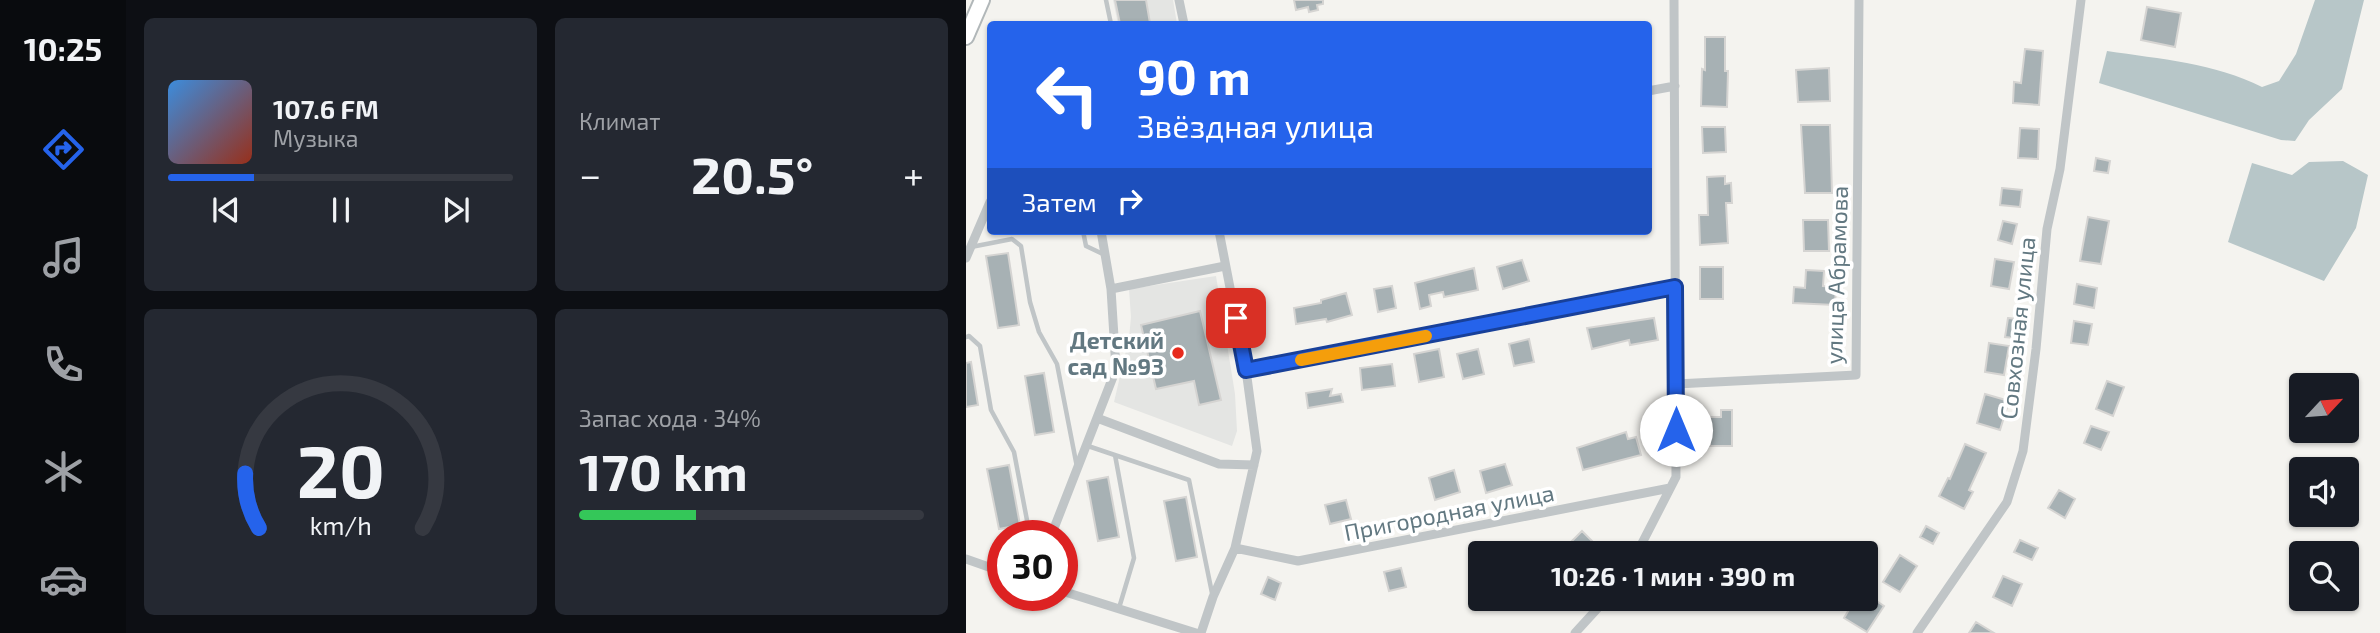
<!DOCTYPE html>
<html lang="ru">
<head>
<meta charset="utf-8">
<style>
  :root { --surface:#171b24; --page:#242831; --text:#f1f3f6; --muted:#9ea1a6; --line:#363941; --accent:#2563eb }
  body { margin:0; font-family:"Exo 2",sans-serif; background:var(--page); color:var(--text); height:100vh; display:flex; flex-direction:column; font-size:26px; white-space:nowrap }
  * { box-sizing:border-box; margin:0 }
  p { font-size:23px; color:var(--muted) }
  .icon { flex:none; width:38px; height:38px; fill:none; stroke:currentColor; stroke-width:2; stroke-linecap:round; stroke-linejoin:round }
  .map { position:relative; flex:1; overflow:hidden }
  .drawer { display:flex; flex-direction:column; gap:18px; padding:18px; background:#0d0f14; width:840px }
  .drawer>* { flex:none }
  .banner { position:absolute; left:21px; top:21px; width:665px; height:214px; border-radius:7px; box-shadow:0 2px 5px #0004; background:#2563eb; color:#fff; overflow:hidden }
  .needle { width:46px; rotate:64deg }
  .controls { position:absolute; left:1323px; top:373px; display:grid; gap:14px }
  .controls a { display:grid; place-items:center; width:70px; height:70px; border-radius:7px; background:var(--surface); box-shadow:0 2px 5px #0004; font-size:35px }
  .speed { position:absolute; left:21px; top:520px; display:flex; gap:14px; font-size:35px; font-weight:700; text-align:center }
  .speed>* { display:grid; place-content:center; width:91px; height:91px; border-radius:50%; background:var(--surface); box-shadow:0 2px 5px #0004; line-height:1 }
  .speed .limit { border:10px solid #d22; background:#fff; color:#111 }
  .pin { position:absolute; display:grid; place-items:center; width:60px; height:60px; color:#fff; margin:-30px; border-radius:14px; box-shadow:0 4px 10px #0006 }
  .me { position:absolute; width:77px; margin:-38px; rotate:0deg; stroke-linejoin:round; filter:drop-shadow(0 0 5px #0008) }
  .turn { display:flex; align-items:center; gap:24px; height:147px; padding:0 35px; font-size:32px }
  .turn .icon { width:91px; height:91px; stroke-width:2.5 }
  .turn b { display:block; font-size:49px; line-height:60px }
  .then { display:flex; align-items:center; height:66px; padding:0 35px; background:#0003; gap:14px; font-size:26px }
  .big { font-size:52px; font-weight:700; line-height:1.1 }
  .drawer .card { flex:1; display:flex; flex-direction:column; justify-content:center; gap:10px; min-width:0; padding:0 24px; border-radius:10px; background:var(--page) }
  .drawer .dial { align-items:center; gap:0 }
  .dial svg { height:182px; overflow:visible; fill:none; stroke:var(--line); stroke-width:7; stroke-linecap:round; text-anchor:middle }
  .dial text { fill:var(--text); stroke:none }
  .song { display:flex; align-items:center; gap:21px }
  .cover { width:84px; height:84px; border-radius:10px; background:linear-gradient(135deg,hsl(210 70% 55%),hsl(10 70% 35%)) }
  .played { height:7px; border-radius:4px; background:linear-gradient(90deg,var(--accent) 25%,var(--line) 25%) }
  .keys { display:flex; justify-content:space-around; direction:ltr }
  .heat { display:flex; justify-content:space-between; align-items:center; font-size:38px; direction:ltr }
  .charge { height:10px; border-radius:5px; background:linear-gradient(90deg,#34c759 34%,var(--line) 0) }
  .drawer .tiles { flex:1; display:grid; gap:18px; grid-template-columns:repeat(2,1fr) }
  .trip { position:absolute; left:502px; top:541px; width:410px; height:70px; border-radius:7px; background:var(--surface); box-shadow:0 2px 5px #0004; font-weight:700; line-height:70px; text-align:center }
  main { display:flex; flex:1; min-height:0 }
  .dock { display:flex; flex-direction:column; width:126px; justify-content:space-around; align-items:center; background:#090b0e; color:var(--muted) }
  .dock .icon { width:49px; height:49px }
  .dock .selected { color:var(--accent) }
  .dock b { font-size:32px; color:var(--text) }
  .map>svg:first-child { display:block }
  .built { fill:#e4e5e3 }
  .water { fill:#b7c6c8 }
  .building { fill:#a7b1b4; stroke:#d5d4d2; stroke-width:2 }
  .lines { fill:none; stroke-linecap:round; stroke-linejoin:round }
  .primary-casing { stroke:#b1b7b9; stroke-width:18 }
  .lane { stroke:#c0c5c7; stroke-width:4.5 }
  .street { stroke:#c0c5c7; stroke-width:9 }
  .primary { stroke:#fff; stroke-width:14 }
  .route-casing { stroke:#184099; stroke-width:18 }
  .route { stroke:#2563eb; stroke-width:12 }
  .slow { stroke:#f59e0b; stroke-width:12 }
  .poi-dot { fill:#e72a1c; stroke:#fff; stroke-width:2.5 }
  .labels { text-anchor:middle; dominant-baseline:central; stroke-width:7; stroke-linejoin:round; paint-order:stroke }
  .street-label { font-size:23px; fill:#627881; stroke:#fff }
  .poi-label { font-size:23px; font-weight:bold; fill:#627881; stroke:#fff; text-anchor:end }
</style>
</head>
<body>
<main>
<nav class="dock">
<b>10:25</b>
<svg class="icon selected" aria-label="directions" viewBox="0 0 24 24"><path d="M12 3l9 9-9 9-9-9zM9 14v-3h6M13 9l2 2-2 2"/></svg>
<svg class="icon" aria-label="music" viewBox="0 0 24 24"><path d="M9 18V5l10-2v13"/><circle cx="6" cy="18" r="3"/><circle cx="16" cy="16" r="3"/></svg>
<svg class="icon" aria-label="phone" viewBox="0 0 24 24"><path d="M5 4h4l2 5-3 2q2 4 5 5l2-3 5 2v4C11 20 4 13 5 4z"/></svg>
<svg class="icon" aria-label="climate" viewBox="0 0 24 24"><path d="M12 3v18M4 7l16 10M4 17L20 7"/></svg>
<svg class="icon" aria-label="car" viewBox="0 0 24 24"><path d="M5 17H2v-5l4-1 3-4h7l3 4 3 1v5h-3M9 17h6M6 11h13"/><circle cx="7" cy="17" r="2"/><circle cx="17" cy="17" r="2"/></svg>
</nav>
<section class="drawer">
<div class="tiles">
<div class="card">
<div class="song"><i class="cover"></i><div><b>107.6 FM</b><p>Музыка</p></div></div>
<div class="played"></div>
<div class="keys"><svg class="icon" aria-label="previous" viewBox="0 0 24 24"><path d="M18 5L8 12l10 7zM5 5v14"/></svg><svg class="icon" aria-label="pause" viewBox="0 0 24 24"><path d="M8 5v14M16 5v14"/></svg><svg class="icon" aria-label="next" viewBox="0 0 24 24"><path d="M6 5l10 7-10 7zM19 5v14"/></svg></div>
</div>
<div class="card"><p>Климат</p>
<div class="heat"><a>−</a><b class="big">20.5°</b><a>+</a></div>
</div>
<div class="card dial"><svg viewBox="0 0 100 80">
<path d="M14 69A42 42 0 1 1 86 69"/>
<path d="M14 69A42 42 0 0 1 8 45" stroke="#2563eb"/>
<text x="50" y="56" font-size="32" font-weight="700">20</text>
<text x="50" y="72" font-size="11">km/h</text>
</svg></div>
<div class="card"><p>Запас хода · 34%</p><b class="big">170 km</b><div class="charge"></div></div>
</div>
</section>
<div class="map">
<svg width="1414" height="633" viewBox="0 0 1414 633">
  <rect width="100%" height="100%" fill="#f4f3ef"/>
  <path class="built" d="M147,0H207L211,24H152Z
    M250,276L269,394L271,431L266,446L148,402L163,338L165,317L163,289Z"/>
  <path class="water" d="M1349,0H1398L1376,89L1343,120L1329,141L1315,140L1133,83L1141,51C1194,59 1249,63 1296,87L1313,81L1330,54Z
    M1377,161L1402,175L1390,228L1358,281L1262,242L1286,163L1326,175L1343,162Z"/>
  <path class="building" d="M149,0H180L184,23L154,24Z
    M328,0H357V4L351,5L352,10L343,12L342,7L330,10Z
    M1181,7L1215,13L1209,47L1175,40Z
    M739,37H759V71H762L761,107L735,106L736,69L739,70Z
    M1059,49L1077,51L1073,105L1047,103L1048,82L1055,83Z
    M863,68L864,101L832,102L830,70Z
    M835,125H864L866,193H839Z
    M736,127H759L760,152L737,153Z
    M1054,128L1073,129L1072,159L1052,158Z
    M1130,158L1144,161L1142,173L1128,171Z
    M759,176V184L765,183L766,203H760L762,243L734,245L733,215H742L741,177Z
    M1036,188L1056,190L1054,207L1034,205Z
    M1122,217L1143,221L1135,264L1114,261Z
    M837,220H862L863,251H838Z
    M1037,221L1051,224L1046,244L1032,240Z
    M42,253L53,325L32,328L20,256Z
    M1029,259L1048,262L1043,289L1025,286Z
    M556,260L563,281L537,289L531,267Z
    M734,267H757V299H734Z
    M508,268L512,290L478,297L477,292L463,295L465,306L454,309L449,283Z
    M840,270L858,271L857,286L870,287L869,305L827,303L828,287L839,288Z
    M1111,284L1131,288L1128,308L1108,304Z
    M426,286L430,308L412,312L408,289Z
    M380,293L386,315L361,322L360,319L330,324L328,308L355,303V300Z
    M234,311L255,400L233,405L228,381L190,389L175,325Z
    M688,318L692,340L664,345L663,340L626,349L621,328Z
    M1042,318L1051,319L1048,338L1039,337Z
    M1108,321L1126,324L1122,345L1105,343Z
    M563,339L568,362L548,366L543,344Z
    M1023,343L1043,346L1038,375L1019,372Z
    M473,349L478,377L453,382L448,354Z
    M512,349L518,374L497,379L491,354Z
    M5,362L12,405L0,407V363Z
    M426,364L429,386L396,390L394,368Z
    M78,373L88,432L69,435L59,376Z
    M1141,381L1158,387L1147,416L1130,409Z
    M366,389L364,396L375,394L377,402L342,408L340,393Z
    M1019,394L1043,401L1034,430L1011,423Z
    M755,410H766V446H744V431H739V422H744V417H755Z
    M1125,426L1143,432L1135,450L1118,443Z
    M660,432L662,439L670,437L675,455L617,470L611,448Z
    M999,444L1020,453L1003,490L1007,492L998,509L973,496L982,478L984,479Z
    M539,464L546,485L520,493L514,471Z
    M43,465L54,525L33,529L21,469Z
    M488,470L494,492L469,500L463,478Z
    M142,477L153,537L132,541L121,481Z
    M1093,490L1109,499L1099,518L1082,508Z
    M220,497L231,557L210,561L198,501Z
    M380,500L385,519L364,524L359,505Z
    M960,526L973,533L967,544L954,537Z
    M616,531L626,541L614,553H607L600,547Z
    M1054,540L1072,548L1066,560L1048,552Z
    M934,555L951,566L934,592L917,582Z
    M435,568L440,587L423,591L418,572Z
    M1037,576L1056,584L1046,606L1027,597Z
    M302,577L315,583L309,600L295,594Z
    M900,594L918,606L901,632L878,618L890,598H900Z
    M1010,622L1028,633H1003Z"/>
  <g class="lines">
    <defs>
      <path id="primary" d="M0,37L16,0"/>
    </defs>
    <use href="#primary" class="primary-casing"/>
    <path class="lane" d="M140,0L145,24
      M117,231L120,246L139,255
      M5,247L46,239L55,246L64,302L73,332L91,364L111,467
      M0,337L3,336L14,346L25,410L48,452L64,536
      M122,446L223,480L246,593
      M149,455L168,558L153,608"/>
    <path class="street" d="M213,0L218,24
      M682,91L709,86
      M0,258L24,202
      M145,289L259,266
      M280,370L710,287
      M710,384L890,375L893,0
      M131,418L253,464L288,465
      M85,536L150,369L145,289L135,231
      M269,548L332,561L704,488
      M671,553L710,477L708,0
      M0,559L37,572
      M96,591L230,633
      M235,633L247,597L269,548L291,451L280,370L253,231
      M609,633L641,598
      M951,633L1041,502L1057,451L1070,349L1081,229L1094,169L1115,0"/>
    <use href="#primary" class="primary"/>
  </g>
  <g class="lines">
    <defs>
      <path id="route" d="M270,318L280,370L709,287L710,430"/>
    </defs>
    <use href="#route" class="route-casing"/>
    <use href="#route" class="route"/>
    <path class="slow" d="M335,360L460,336"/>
  </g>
  <circle class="poi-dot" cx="212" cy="353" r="7"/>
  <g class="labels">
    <g class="street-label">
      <text transform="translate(870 275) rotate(-88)">улица Абрамова</text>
      <text transform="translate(1051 328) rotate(-84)">Совхозная улица</text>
      <text transform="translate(483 512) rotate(-11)">Пригородная улица</text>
    </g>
    <g class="poi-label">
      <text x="198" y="340">Детский<tspan x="198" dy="26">сад №93</tspan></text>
    </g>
  </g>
</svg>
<div class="controls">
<a><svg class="needle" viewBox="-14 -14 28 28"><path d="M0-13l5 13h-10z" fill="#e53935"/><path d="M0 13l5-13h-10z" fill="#9ea1a6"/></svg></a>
<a><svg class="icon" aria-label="sound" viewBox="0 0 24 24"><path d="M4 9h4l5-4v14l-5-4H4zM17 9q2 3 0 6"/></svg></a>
<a><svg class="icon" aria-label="search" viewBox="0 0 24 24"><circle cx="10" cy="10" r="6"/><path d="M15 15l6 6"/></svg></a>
</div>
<div class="speed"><div class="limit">30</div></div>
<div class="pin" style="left:270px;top:318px;background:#d93025"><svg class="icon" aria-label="arrive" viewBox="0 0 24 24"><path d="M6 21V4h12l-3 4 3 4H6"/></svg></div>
<svg class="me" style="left:710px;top:430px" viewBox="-20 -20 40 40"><circle r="19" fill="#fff"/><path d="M0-13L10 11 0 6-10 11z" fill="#2563eb"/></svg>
<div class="trip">10:26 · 1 мин · 390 m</div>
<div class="banner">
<div class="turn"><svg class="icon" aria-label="left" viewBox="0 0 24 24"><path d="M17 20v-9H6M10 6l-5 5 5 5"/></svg><div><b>90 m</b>Звёздная улица</div></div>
<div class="then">Затем<svg class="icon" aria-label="right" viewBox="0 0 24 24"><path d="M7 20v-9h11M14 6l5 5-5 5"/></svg></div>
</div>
</div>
</main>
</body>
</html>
